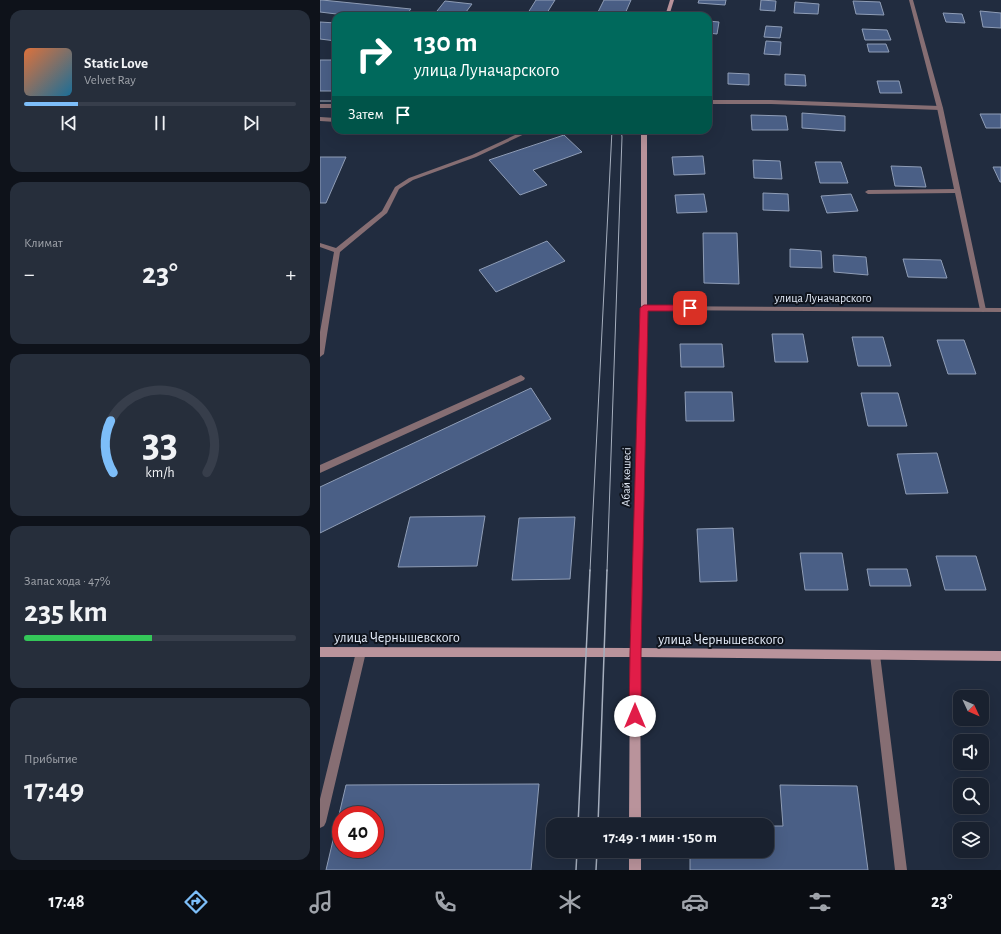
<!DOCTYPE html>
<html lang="ru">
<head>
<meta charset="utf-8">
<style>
  :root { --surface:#19212f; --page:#262e3b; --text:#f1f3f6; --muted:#9fa3aa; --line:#373e4b; --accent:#7dbef9 }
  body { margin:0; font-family:"Alegreya Sans",sans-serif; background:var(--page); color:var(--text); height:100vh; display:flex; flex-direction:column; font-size:15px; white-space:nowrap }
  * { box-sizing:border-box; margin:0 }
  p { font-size:13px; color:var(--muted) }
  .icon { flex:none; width:22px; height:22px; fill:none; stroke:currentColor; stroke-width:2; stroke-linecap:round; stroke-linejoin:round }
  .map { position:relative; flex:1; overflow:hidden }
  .details { display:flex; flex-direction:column; gap:10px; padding:10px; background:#0e121a; width:320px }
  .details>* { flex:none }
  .guide { position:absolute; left:12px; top:12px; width:380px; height:122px; border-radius:12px; box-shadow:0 4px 16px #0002,0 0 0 1px var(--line); background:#00695c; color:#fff; overflow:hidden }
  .needle { width:26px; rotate:134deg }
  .tools { position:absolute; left:633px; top:690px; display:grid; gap:8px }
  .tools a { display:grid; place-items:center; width:36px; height:36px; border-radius:8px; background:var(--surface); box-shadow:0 4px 16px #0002,0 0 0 1px var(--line); font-size:20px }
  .speed { position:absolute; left:12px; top:806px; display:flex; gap:8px; font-size:20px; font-weight:700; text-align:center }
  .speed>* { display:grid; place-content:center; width:52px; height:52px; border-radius:50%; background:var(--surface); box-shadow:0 4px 16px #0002,0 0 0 1px var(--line); line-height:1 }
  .speed .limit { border:6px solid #d22; background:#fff; color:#111 }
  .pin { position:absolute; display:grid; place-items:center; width:34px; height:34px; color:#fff; margin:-17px; border-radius:8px; box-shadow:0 2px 6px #0006 }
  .me { position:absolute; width:44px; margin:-22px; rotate:0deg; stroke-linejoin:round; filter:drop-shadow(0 0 3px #0008) }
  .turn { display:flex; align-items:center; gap:14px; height:84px; padding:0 16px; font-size:18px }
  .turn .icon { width:52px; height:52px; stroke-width:2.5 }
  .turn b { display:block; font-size:28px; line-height:34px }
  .then { display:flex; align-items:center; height:38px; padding:0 16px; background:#0003; gap:8px; font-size:15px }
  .big { font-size:30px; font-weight:600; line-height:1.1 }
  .details .card { flex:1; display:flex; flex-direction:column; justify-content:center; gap:6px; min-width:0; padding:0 14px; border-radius:12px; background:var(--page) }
  .details .dial { align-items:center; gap:0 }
  .dial svg { height:104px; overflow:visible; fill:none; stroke:var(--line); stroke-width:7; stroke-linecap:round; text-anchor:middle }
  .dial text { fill:var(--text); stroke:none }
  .song { display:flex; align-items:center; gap:12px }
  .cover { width:48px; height:48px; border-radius:6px; background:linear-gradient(135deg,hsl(20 70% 55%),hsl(200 70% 35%)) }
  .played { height:4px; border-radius:2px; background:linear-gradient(90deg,var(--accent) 20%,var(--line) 20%) }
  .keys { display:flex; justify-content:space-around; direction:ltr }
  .heat { display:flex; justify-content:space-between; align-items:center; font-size:22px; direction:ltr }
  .charge { height:6px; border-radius:3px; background:linear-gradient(90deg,#34c759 47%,var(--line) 0) }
  .trip { position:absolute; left:226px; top:818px; width:228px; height:40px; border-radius:12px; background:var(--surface); box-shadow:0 4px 16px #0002,0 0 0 1px var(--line); font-weight:600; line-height:40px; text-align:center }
  .tabs { display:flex; height:64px; justify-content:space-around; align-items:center; background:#0a0d13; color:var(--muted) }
  .tabs .icon { width:28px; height:28px }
  .tabs .current { color:var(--accent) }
  .tabs b { font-size:18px; color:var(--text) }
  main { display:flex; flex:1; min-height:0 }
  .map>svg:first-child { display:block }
  .building { fill:#4a5f86; stroke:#8f9db6; fill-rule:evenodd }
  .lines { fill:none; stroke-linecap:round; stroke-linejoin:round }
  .lane { fill:#866e73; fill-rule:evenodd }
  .street { fill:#866e73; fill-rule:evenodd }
  .secondary { fill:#b9939b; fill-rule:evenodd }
  .tram-far1 { stroke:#a6afbe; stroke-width:1 }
  .tram { stroke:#a6afbe; stroke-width:1.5 }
  .route { fill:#e11d48; stroke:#92132f }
  .labels { text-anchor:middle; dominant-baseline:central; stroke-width:4; stroke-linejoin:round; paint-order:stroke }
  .street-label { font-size:12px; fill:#e1e9f6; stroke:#0f141d }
  .near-street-label { font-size:14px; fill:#e1e9f6; stroke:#0f141d }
</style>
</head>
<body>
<main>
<section class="details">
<div class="card">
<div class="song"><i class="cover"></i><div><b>Static Love</b><p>Velvet Ray</p></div></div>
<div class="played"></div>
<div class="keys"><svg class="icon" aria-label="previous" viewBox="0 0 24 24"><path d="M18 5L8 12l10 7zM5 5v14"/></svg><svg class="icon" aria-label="pause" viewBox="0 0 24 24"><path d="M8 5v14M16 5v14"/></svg><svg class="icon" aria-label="next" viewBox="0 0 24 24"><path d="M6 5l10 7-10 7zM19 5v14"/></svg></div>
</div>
<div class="card"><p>Климат</p>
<div class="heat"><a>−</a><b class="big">23°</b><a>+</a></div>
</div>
<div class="card dial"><svg viewBox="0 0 100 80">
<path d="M14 69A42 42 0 1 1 86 69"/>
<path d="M14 69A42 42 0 0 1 12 29" stroke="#7dbef9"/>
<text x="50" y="56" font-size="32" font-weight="700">33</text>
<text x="50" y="72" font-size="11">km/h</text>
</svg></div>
<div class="card"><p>Запас хода · 47%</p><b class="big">235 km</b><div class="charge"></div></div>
<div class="card"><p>Прибытие</p><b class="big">17:49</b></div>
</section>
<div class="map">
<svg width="681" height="870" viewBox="0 0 681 870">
  <rect width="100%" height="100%" fill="#212c3f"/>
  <path class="building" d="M0,0H2L91,9L85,16H33L0,12Z
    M216,0H235L225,16H206Z
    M284,0H311L304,16H276Z
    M379,0H406L405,5L378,3Z
    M441,0L456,1L455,11L440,10Z
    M125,1L152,4L143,16H113Z
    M533,1L560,2L564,15L536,14Z
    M475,2L499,4L498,14L474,13Z
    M660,11L681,13V28L663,27Z
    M623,13L642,14L645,23L626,22Z
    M388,21L399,22L397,34L388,33Z
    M0,22L16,23V41L0,39Z
    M446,26L462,27L460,38L444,37Z
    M542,29L567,30L571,40H545Z
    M446,41L461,42L460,55L444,54Z
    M547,44H566L569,52H549Z
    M0,60H16V91H0Z
    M408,73L429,74V85L408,84Z
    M465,74L485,75L486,86L465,85Z
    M557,81H579L582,93H560Z
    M482,113L525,116V131L482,128Z
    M660,114H681V128H666Z
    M431,115L466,116L468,130H432Z
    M244,135L262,152L213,170L227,185L200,195L169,160Z
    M383,156L385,174L354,175L352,157Z
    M0,157H26L6,203H0Z
    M433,160L460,161L462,179L434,178Z
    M495,162H521L528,183H500Z
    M571,166L601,167L606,187L575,186Z
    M673,167H681V182H680Z
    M443,193L468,194L469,211L443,210Z
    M384,194L387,212L357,213L355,195Z
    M531,194L538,211L507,213L501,196Z
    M383,233H417L419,284L384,283Z
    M227,241L245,261L176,292L159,270Z
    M470,249L501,251L502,268L470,267Z
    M513,255L546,257L548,275L514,272Z
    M583,259L621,260L627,278L588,277Z
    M452,334H483L488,362H455Z
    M532,337H563L571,366H538Z
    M617,340H644L656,374H628Z
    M360,344H402L404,367H361Z
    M211,388L231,419L0,533V487Z
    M365,392H412L414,421H366Z
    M541,393H578L587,426H548Z
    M617,453L628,493L586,494L577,454Z
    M165,516L157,566L78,567L90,517Z
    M255,517L250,579L192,580L199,518Z
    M413,528L417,581L380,582L377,529Z
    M480,553H522L528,590H485Z
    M616,556H656L666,590H625Z
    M547,569H587L591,586H550Z
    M219,784L211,870H6L26,785ZM21,815H55V849H21Z
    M460,785L537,786L548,870H370V851H447V826H463Z"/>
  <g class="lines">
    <path class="lane" d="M589,0H593L623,108L666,310L663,312L660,310L635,193L548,194L545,192L548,190L634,189L617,108Z
      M0,117L16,118V122L0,121Z
      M206,130H213L156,157L93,180L79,189L67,213L20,252L4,354L0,357V332L14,252L0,247V243L16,248L62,211L75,187L89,178L152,155Z
      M201,375L205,378L204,380L0,473V465Z
      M41,647L44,649L46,652L6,822L4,826L0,828V799L36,652L38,649Z
      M555,650L558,652L560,655L587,870H575L550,655L552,652Z"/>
    <path class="street" d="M388,100H451L620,106L623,108L620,110L451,104H388Z
      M0,104H16V108H0Z
      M322,306L681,308V312L324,310H322L321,308Z"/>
    <path class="secondary" d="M350,0H354L349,16H345Z
      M321,130H327V308L320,648L681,651V661L320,657L321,825H309L310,657H0V647L310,648L321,308Z
      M309,851H321V870H309Z"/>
    <path class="tram-far1" d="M0,101H16
      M270,571L292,130
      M287,571L302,137L301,130"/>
    <path class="tram" d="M258,825L270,570
      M278,825L287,570
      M256,870L257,851
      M276,870L277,851"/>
  </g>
  <path class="route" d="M324,305H370L374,308L370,311H328L321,653V716L319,720L315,722L311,720L309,716L310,653L320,308Z"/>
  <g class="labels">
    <g class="street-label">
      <text x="503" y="298">улица Луначарского</text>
      <text transform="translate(306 477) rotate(-89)">Абай көшесі</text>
    </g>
    <g class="near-street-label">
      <text x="77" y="638">улица Чернышевского</text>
      <text x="401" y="640">улица Чернышевского</text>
    </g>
  </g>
</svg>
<div class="tools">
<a><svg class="needle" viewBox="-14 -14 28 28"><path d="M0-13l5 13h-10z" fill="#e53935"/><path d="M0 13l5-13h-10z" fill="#9fa3aa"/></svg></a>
<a><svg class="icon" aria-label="sound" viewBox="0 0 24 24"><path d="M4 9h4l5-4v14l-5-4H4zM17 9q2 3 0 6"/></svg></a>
<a><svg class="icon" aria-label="search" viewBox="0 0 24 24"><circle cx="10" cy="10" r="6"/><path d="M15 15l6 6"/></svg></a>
<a><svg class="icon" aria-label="layers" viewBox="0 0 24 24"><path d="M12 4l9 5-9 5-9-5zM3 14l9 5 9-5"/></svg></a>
</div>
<div class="speed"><div class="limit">40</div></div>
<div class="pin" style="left:370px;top:308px;background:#d93025"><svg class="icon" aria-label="arrive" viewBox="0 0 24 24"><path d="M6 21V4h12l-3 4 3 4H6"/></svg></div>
<svg class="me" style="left:315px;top:716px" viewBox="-20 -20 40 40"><circle r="19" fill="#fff"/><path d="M0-13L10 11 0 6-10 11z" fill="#e11d48"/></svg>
<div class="trip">17:49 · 1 мин · 150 m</div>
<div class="guide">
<div class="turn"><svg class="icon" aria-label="right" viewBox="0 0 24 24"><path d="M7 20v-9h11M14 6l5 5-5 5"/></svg><div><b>130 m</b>улица Луначарского</div></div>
<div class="then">Затем<svg class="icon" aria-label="arrive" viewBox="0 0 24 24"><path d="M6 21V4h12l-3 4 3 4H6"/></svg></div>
</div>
</div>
</main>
<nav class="tabs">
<b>17:48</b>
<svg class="icon current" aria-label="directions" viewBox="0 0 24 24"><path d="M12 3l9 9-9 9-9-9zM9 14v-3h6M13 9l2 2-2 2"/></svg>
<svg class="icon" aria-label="music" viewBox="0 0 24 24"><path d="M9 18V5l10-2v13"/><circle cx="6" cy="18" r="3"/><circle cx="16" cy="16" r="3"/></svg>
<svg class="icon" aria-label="phone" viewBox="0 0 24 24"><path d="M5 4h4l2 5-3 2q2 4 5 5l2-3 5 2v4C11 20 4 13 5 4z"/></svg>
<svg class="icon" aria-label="climate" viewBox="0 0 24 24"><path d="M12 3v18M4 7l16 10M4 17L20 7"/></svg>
<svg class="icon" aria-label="car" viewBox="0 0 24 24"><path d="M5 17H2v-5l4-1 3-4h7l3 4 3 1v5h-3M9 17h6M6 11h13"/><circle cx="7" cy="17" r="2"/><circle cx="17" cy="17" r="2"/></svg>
<svg class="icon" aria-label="filters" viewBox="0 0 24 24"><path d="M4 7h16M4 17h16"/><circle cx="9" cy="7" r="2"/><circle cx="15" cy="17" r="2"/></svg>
<b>23°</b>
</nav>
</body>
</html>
